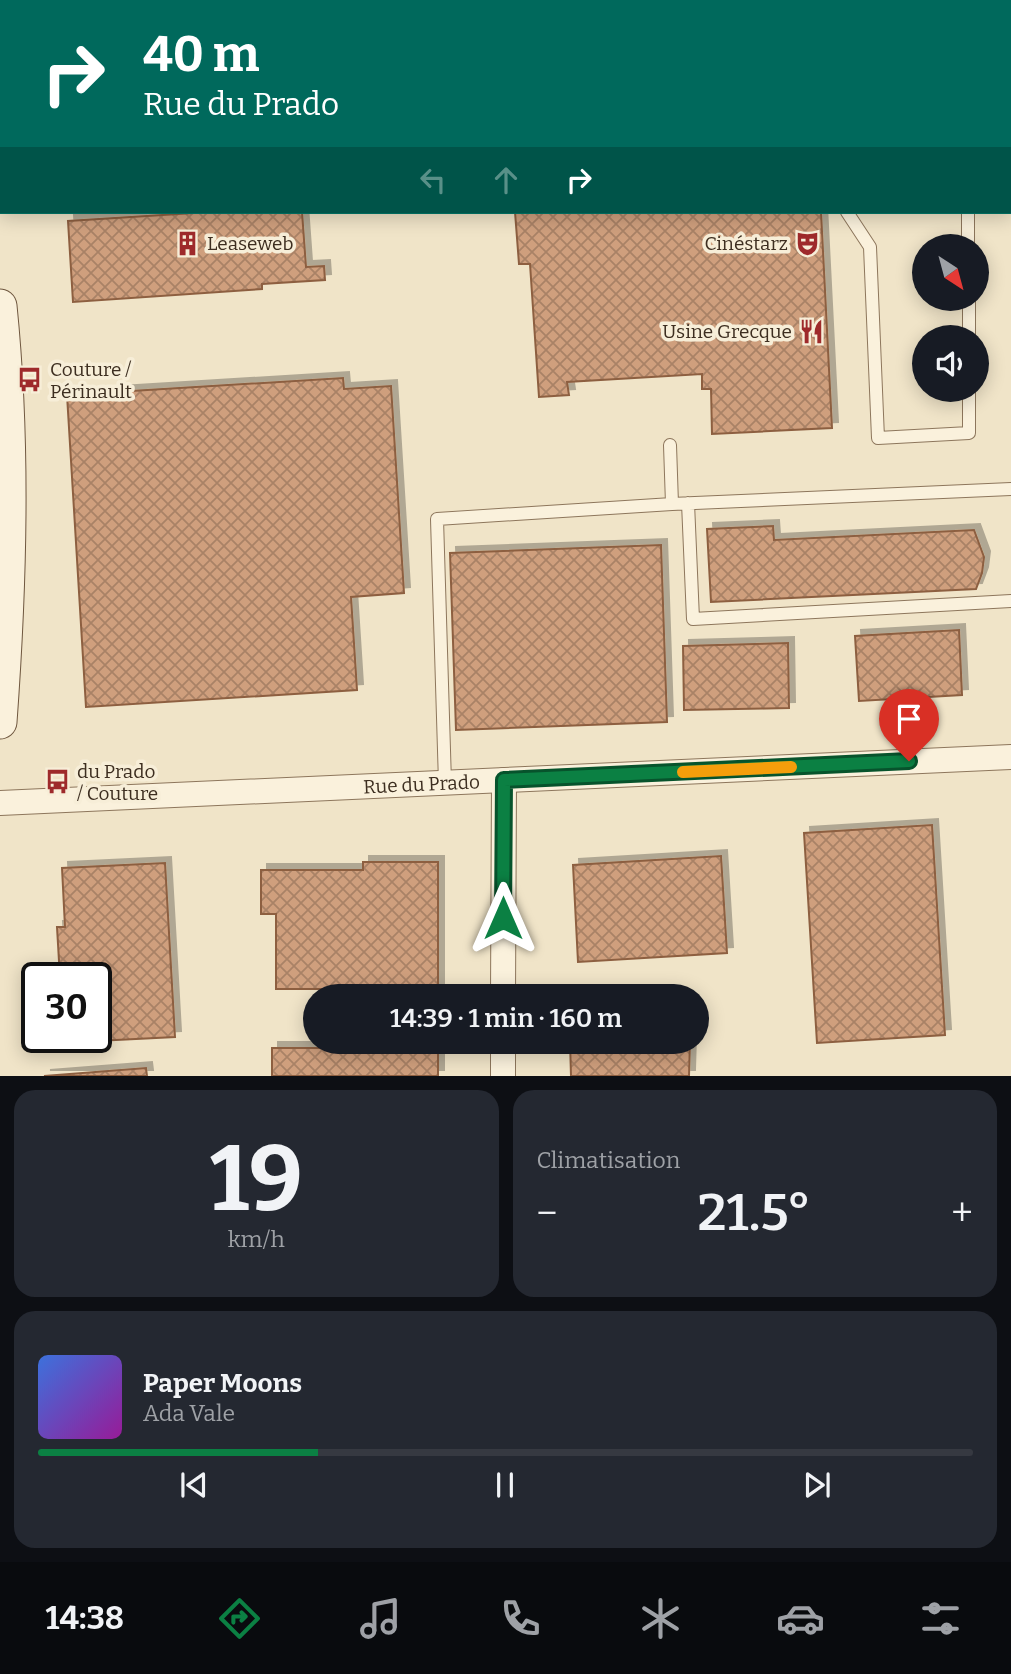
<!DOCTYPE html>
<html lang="fr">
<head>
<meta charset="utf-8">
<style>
  :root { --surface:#171b24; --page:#242831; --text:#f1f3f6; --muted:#9ea1a6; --line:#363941; --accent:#0b8043 }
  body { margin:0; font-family:Bitter,serif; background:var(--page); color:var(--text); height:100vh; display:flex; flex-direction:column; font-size:26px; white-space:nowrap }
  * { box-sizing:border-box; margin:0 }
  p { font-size:23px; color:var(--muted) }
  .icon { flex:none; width:38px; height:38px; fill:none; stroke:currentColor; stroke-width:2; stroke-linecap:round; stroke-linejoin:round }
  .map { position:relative; height:1076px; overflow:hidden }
  .details { display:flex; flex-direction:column; gap:14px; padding:14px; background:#0d0f14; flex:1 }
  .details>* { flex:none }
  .top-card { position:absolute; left:0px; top:0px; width:1012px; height:214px; box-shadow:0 4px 18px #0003; background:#00695c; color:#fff; overflow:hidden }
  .needle { width:46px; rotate:144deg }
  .tools { position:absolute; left:912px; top:234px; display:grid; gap:14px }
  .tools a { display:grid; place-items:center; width:77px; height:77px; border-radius:50%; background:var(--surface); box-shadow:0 4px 18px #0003; font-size:35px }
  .speed { position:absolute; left:21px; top:962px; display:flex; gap:14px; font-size:35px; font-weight:700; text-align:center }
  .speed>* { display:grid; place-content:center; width:91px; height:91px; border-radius:50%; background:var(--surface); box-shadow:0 4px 18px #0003; line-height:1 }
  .speed .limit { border:4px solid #111; border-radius:10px; background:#fff; color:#111 }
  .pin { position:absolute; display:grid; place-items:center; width:60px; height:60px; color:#fff; margin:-72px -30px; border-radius:50% 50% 50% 0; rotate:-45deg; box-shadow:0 0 7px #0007 }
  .pin .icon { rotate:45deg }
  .me { position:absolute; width:77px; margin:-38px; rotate:0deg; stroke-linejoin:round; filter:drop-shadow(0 0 5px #0008) }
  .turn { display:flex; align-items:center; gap:24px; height:147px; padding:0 28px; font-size:32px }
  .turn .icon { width:91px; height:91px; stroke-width:2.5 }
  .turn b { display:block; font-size:49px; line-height:60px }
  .lanes { display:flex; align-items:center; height:66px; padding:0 28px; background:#0003; justify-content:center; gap:35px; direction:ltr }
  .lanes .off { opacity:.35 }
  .big { font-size:52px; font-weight:600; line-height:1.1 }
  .details .card { flex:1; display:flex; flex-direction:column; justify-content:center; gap:10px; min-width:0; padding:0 24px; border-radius:21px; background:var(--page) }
  .details .dial { align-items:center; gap:0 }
  .dial b { font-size:91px; line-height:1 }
  .song { display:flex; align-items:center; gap:21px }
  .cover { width:84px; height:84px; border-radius:10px; background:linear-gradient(135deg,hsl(220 70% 55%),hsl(300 70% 35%)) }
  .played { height:7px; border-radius:4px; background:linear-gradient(90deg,var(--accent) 30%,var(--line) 30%) }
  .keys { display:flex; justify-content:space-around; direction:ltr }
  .heat { display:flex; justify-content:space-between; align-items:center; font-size:38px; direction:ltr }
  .details .tiles { flex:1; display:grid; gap:14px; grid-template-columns:1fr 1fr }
  .card:last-child { grid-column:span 2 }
  .trip { position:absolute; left:303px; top:984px; width:406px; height:70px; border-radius:35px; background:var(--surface); box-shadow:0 4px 18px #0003; font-weight:600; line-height:70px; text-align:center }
  .dock { display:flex; height:112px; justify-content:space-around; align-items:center; background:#090b0e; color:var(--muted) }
  .dock .icon { width:49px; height:49px }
  .dock .current { color:var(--accent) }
  .dock b { font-size:32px; color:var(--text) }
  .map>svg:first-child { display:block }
  .building { fill:url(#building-cross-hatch); stroke:#8d5f41; stroke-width:2; filter:url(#shadow) }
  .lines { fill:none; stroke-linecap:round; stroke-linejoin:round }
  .lane-casing { stroke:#8d765c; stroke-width:14 }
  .street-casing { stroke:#8d765c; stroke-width:26 }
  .secondary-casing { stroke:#6f573f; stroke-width:35 }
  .path { stroke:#8d765c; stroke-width:4.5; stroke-dasharray:5 3.5; stroke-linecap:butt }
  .lane { stroke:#faf1dc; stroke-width:12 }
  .street { stroke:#faf1dc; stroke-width:24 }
  .secondary { stroke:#faf1dc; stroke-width:33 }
  .route-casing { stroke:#07532c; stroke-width:18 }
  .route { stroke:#0b8043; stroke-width:12 }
  .slow { stroke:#f59e0b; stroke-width:12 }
  .labels { text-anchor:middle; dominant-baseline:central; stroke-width:7; stroke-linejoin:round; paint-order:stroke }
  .poi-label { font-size:19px; fill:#3d2e20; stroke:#f7eed8; text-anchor:start }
  .street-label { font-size:19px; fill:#3d2e20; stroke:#f7eed8 }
</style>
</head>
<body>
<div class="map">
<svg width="1011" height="1076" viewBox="0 0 1011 1076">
  <defs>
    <pattern id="building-cross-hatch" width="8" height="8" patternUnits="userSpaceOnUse" patternTransform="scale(1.75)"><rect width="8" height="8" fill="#cf9f7d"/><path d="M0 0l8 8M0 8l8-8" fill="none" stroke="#a98266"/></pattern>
    <filter id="shadow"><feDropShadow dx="6" dy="-6" stdDeviation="0" flood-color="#0004"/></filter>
  </defs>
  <rect width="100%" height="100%" fill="#f0e4c8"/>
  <path class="building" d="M166,0H238V2H166Z
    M453,0H705V2H453Z
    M210,212H302L306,267L324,266L325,280L262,284V289L73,302L68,221Z
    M515,212H821L832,428L712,434L711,389H702V374L567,382L569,395L539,397L530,264H519Z
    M343,378L344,389L391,386L404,593L351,597L357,690L86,707L67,395Z
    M773,526L774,540L974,530L984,557L982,573L976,589L711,602L707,529Z
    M661,545L667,722L456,730L450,553Z
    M959,630L962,695L859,701L855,636Z
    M788,643L789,708L684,710L683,646Z
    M932,825L945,1035L817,1043L804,833Z
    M721,856L727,953L578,962L573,865Z
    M363,862H438V996H326V989H276V914H261V870H363Z
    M165,863L175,1037L57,1043V1038H96V978H60L57,927H65L62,868Z
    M326,1041H438V1076H272V1048H326Z
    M570,1041H690L689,1076H571Z
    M146,1068L147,1076H44Z"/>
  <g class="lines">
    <defs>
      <path id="lane" d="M278,0V2
        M800,0L803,2
        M967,0V2
        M0,97H2
        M847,212L870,247L878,438L969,433V390
        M968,212V247
        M969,299V338
        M670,445L672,504
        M688,503L693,619L1011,601
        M445,783L437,519L672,504L1011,489"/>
      <g id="street">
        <path id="s1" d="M0,803L1011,757"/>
        <path d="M503,996L504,780"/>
        <path d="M503,1076V1041"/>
      </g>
      <path id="secondary" d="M0,306C14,444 10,584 0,722"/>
    </defs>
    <use href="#lane" class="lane-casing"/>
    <use href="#street" class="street-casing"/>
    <use href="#secondary" class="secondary-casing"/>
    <path class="path" d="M33,2L35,0"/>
    <use href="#lane" class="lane"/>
    <use href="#street" class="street"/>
    <use href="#secondary" class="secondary"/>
  </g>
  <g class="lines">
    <defs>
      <path id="route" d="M503,918L504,780L909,761"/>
    </defs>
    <use href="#route" class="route-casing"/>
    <use href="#route" class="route"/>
    <path class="slow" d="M683,772L791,767"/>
  </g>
  <defs>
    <symbol id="building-bare" viewBox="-9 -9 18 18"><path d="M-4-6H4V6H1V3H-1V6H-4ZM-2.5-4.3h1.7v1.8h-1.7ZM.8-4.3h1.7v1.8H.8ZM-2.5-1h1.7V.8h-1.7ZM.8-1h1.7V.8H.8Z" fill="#9e2a2b" stroke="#f7eed8" stroke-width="2.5" paint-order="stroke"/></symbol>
    <symbol id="theatre-bare" viewBox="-9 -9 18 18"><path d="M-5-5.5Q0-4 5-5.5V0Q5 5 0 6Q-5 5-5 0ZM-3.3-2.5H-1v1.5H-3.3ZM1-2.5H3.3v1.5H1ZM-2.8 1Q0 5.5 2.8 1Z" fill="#9e2a2b" stroke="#f7eed8" stroke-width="2.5" paint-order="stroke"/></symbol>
    <symbol id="restaurant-bare" viewBox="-9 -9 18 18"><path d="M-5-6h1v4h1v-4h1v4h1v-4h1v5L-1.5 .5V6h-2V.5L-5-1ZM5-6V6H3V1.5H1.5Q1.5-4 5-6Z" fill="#9e2a2b" stroke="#f7eed8" stroke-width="2.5" paint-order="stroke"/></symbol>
    <symbol id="bus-bare" viewBox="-9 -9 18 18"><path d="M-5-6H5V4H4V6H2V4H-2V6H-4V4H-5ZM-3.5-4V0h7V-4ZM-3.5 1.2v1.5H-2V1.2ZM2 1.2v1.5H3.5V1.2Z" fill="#9e2a2b" stroke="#f7eed8" stroke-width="2.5" paint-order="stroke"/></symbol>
  </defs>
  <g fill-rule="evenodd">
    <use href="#building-bare" x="170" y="226" width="35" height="35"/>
    <use href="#theatre-bare" x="790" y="226" width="35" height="35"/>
    <use href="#restaurant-bare" x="794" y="314" width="35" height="35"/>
    <use href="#bus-bare" x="12" y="362" width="35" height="35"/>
    <use href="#bus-bare" x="40" y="764" width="35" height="35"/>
  </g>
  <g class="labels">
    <g class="poi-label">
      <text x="207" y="243">Leaseweb</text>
      <text x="788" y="243" text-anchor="end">Cinéstarz</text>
      <text x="792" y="331" text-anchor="end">Usine Grecque</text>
      <text x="50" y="369">Couture /<tspan x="50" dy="22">Périnault</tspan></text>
      <text x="77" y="771">du Prado<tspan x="77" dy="22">/ Couture</tspan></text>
    </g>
    <g class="street-label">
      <text stroke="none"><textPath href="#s1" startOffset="422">Rue du Prado</textPath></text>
    </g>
  </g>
</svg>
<div class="tools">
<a><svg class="needle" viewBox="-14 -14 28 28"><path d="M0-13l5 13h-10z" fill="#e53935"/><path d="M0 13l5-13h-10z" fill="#9ea1a6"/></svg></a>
<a><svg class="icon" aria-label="sound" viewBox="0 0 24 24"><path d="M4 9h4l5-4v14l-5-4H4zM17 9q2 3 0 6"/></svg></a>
</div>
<div class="speed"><div class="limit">30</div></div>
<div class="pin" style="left:909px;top:761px;background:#d93025"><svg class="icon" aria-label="arrive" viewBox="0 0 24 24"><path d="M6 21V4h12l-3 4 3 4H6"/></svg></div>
<svg class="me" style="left:503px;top:918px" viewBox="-20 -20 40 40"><path d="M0-17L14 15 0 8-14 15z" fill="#0b8043" stroke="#fff" stroke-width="4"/></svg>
<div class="trip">14:39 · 1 min · 160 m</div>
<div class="top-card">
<div class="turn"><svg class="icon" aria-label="right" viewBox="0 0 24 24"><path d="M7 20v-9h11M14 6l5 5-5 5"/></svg><div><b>40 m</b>Rue du Prado</div></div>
<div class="lanes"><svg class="icon off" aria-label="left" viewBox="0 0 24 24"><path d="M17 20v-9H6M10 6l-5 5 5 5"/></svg><svg class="icon off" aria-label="ahead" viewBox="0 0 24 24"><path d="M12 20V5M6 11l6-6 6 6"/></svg><svg class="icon" aria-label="right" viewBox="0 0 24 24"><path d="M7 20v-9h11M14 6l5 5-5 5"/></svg></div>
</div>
</div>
<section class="details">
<div class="tiles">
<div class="card dial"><b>19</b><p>km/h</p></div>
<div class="card"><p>Climatisation</p>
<div class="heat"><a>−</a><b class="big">21.5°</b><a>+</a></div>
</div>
<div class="card">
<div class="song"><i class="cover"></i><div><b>Paper Moons</b><p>Ada Vale</p></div></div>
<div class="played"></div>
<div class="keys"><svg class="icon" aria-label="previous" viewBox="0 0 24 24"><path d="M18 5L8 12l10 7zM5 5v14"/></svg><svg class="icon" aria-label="pause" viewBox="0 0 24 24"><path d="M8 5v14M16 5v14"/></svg><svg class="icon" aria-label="next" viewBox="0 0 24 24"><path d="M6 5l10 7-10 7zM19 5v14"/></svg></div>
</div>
</div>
</section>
<nav class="dock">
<b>14:38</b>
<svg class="icon current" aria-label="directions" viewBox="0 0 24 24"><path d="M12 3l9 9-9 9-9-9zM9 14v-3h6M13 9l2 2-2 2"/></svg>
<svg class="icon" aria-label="music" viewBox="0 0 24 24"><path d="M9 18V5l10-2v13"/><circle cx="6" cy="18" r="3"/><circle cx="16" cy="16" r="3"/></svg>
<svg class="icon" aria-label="phone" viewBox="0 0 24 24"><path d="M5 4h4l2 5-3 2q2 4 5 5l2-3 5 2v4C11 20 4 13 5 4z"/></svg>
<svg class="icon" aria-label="climate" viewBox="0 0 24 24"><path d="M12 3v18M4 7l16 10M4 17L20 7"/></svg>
<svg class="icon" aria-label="car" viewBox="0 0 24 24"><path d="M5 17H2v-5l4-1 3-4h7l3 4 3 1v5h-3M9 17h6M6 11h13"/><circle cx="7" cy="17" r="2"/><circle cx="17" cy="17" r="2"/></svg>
<svg class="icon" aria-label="filters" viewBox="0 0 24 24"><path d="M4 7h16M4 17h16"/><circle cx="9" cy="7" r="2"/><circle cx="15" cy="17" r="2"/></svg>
</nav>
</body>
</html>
